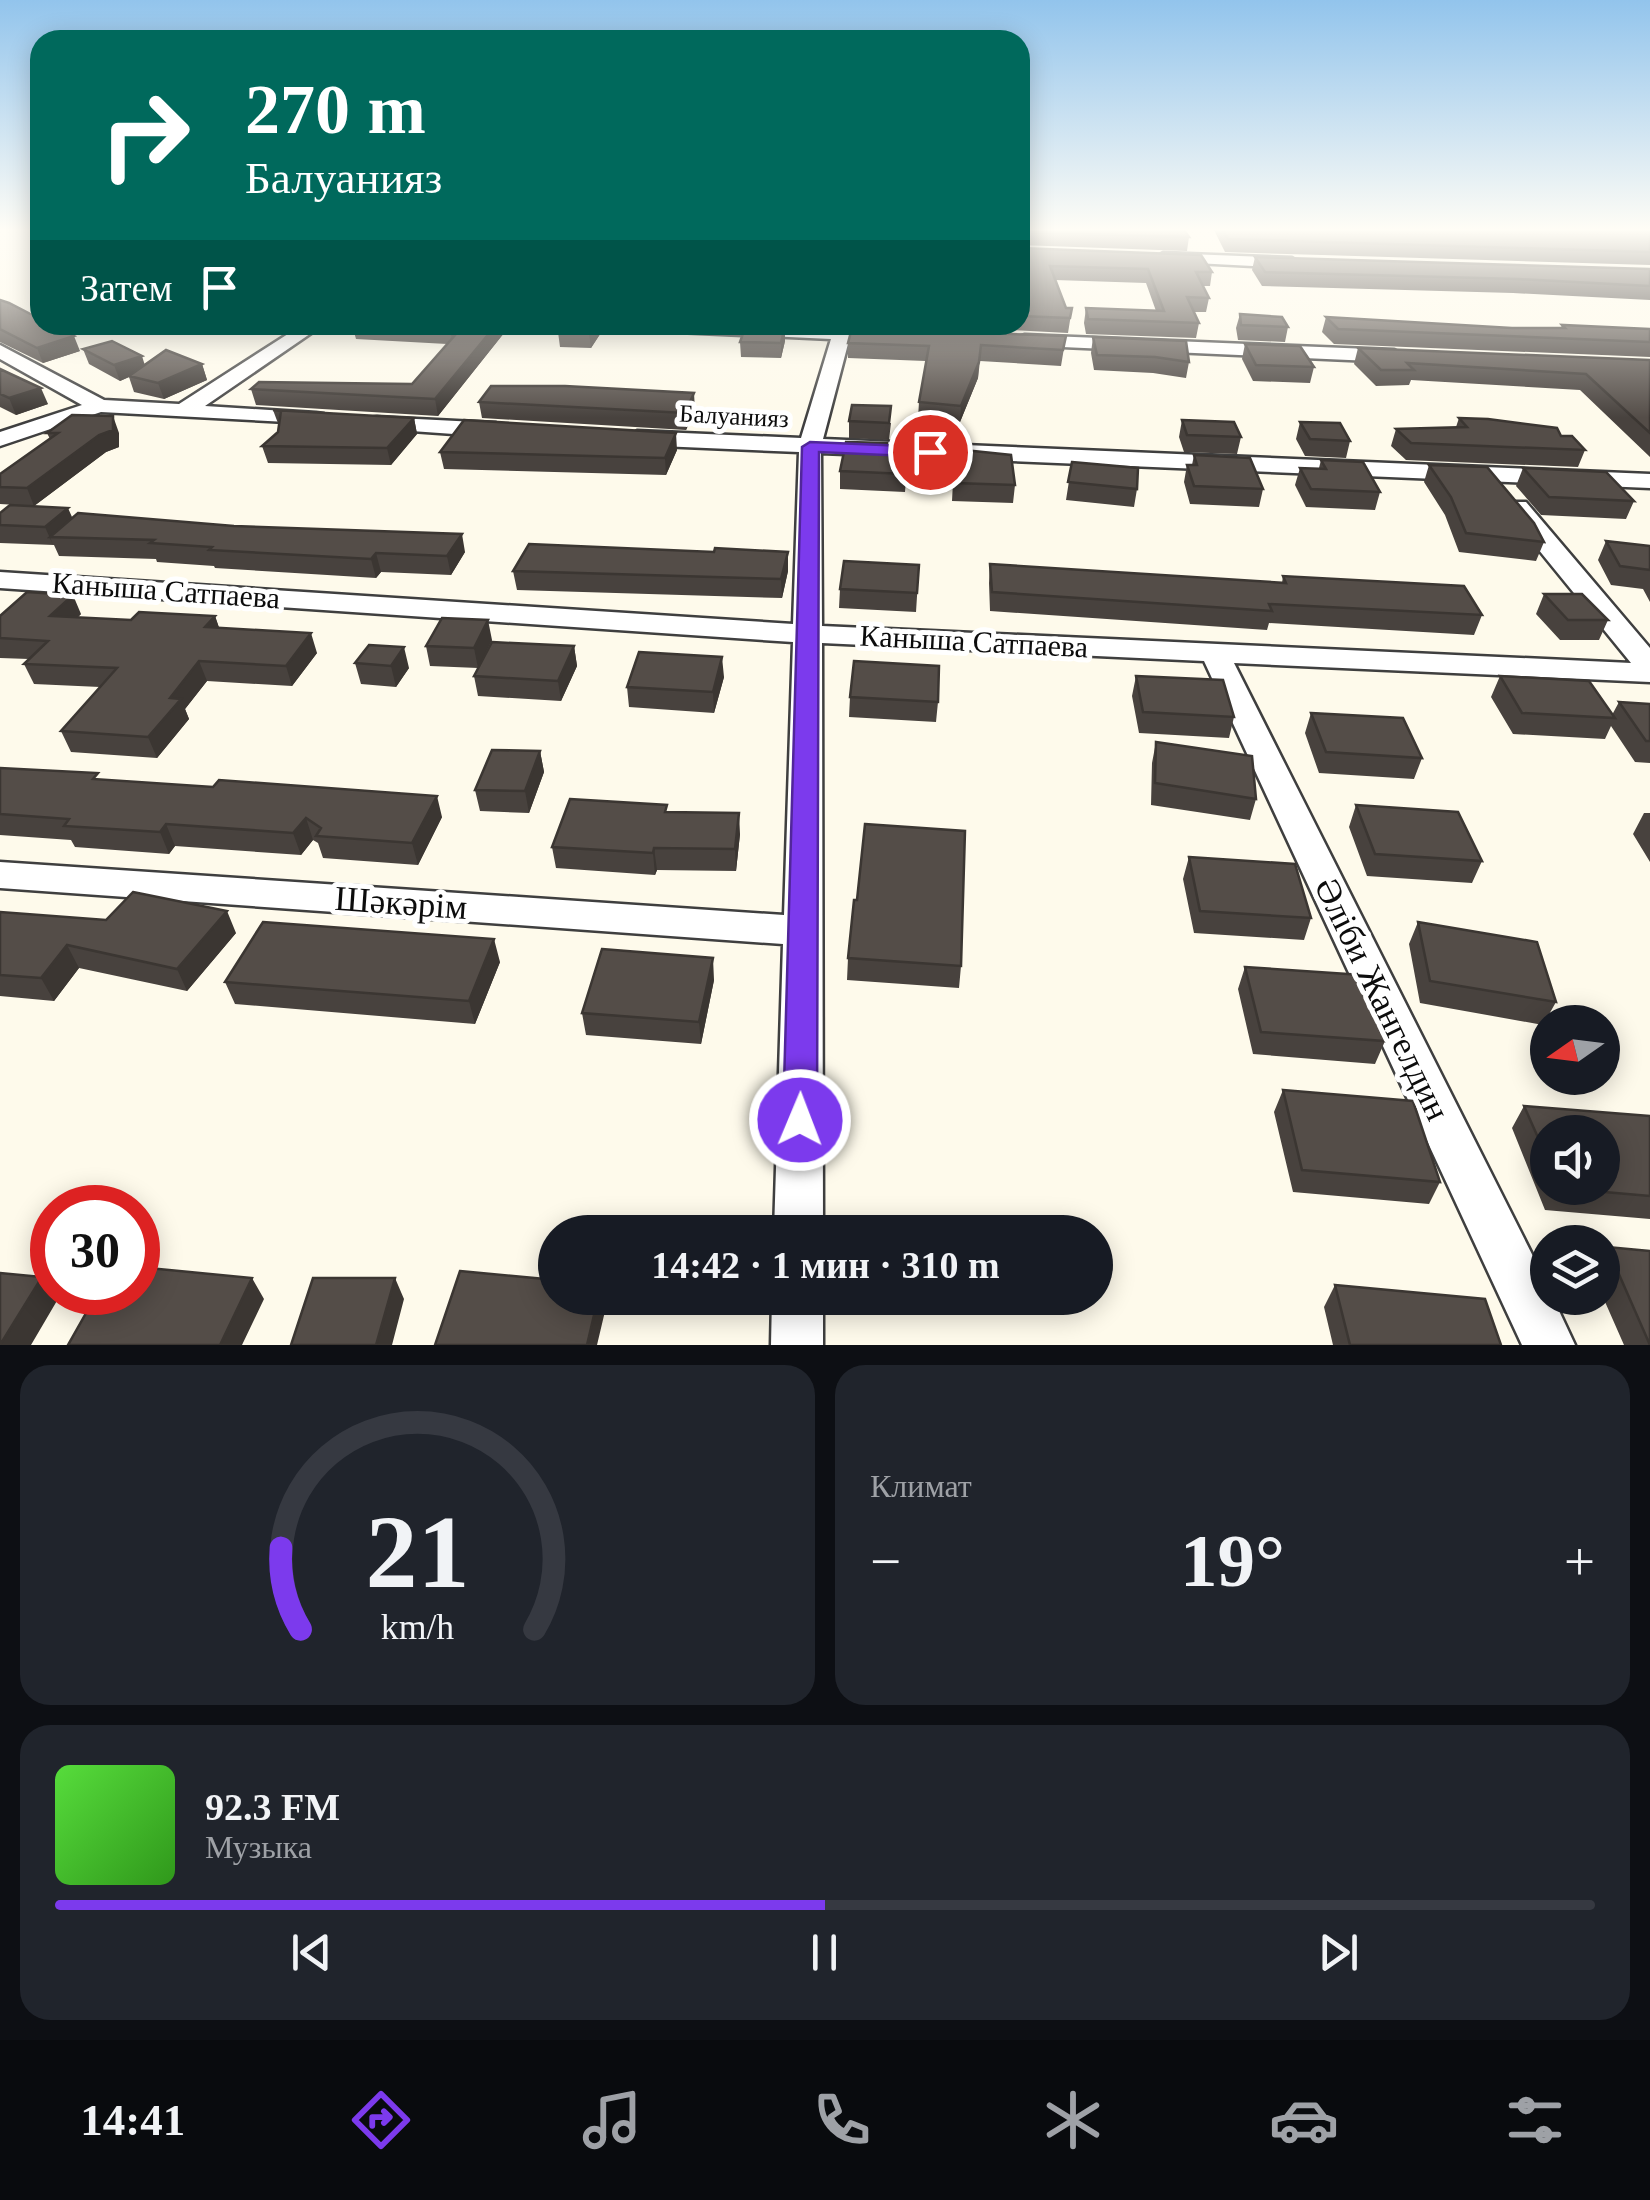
<!DOCTYPE html>
<html lang="ru">
<head>
<meta charset="utf-8">
<style>
  :root { --surface:#171b24; --page:#20242c; --text:#f1f3f6; --muted:#9ea1a6; --line:#363941; --accent:#7c3aed }
  body { margin:0; font-family:Georgia,serif; background:var(--page); color:var(--text); height:100vh; display:flex; flex-direction:column; font-size:38px; white-space:nowrap }
  * { box-sizing:border-box; margin:0 }
  p { font-size:32px; color:var(--muted) }
  .icon { flex:none; width:55px; height:55px; fill:none; stroke:currentColor; stroke-width:2; stroke-linecap:round; stroke-linejoin:round }
  .map { position:relative; height:1345px; overflow:hidden }
  .side { display:flex; flex-direction:column; gap:20px; padding:20px; background:#0d0f14; flex:1 }
  .side>* { flex:none }
  .hud { position:absolute; left:30px; top:30px; width:1000px; height:305px; border-radius:30px; box-shadow:0 5px 25px #0003; background:#00695c; color:#fff; overflow:hidden }
  .needle { width:65px; rotate:256deg }
  .buttons { position:absolute; left:1530px; top:1005px; display:grid; gap:20px }
  .buttons a { display:grid; place-items:center; width:90px; height:90px; border-radius:50%; background:var(--surface); box-shadow:0 5px 25px #0003; font-size:50px }
  .speed { position:absolute; left:30px; top:1185px; display:flex; gap:20px; font-size:50px; font-weight:700; text-align:center }
  .speed>* { display:grid; place-content:center; width:130px; height:130px; border-radius:50%; background:var(--surface); box-shadow:0 5px 25px #0003; line-height:1 }
  .speed .limit { border:15px solid #d22; background:#fff; color:#111 }
  .pin { position:absolute; display:grid; place-items:center; width:85px; height:85px; color:#fff; margin:-42px; border:5px solid #fff; border-radius:50%; box-shadow:0 2px 10px #0007 }
  .me { position:absolute; width:110px; margin:-55px; rotate:1deg; stroke-linejoin:round; filter:drop-shadow(0 0 8px #0008) }
  .turn { display:flex; align-items:center; gap:35px; height:210px; padding:0 50px; font-size:45px }
  .turn .icon { width:130px; height:130px; stroke-width:2.5 }
  .turn b { display:block; font-size:70px; line-height:85px }
  .then { display:flex; align-items:center; height:95px; padding:0 50px; background:#0003; gap:20px; font-size:38px }
  .big { font-size:75px; font-weight:700; line-height:1.1 }
  .side .widget { flex:1; display:flex; flex-direction:column; justify-content:center; gap:15px; min-width:0; padding:0 35px; border-radius:30px; background:var(--page) }
  .side .dial { align-items:center; gap:0 }
  .dial svg { height:260px; overflow:visible; fill:none; stroke:var(--line); stroke-width:7; stroke-linecap:round; text-anchor:middle }
  .dial text { fill:var(--text); stroke:none }
  .song { display:flex; align-items:center; gap:30px }
  .cover { width:120px; height:120px; border-radius:15px; background:linear-gradient(135deg,hsl(110 70% 55%),hsl(110 70% 35%)) }
  .played { height:10px; border-radius:5px; background:linear-gradient(90deg,var(--accent) 50%,var(--line) 50%) }
  .keys { display:flex; justify-content:space-around; direction:ltr }
  .heat { display:flex; justify-content:space-between; align-items:center; font-size:55px; direction:ltr }
  .side .tiles { flex:1; display:grid; gap:20px; grid-template-columns:1fr 1fr }
  .widget:last-child { grid-column:span 2 }
  .trip { position:absolute; left:538px; top:1215px; width:575px; height:100px; border-radius:50px; background:var(--surface); box-shadow:0 5px 25px #0003; font-weight:700; line-height:100px; text-align:center }
  .menu { display:flex; height:160px; justify-content:space-around; align-items:center; background:#090b0e; color:var(--muted) }
  .menu .icon { width:70px; height:70px }
  .menu .selected { color:var(--accent) }
  .menu b { font-size:45px; color:var(--text) }
  .map>svg:first-child { display:block }
  .lines { fill:none; stroke-linecap:round; stroke-linejoin:round }
  .minor-casing { stroke:#3f3f3f; stroke-width:5 }
  .minor { fill:#fff; fill-rule:evenodd }
  .wall { fill:#48423e; fill-rule:evenodd }
  .shaded-wall { fill:#3b3632 }
  .building { fill:#544d48; stroke:#3b3632; stroke-width:2.5 }
  .route { fill:#7c3aed; stroke:#51269a; stroke-width:2.5 }
  .labels { text-anchor:middle; dominant-baseline:central; stroke-width:10; stroke-linejoin:round; paint-order:stroke }
  .far-street-label { font-size:25px; fill:#0c0c0c; stroke:#fff }
  .street-label { font-size:30px; fill:#0c0c0c; stroke:#fff }
  .near-street-label { font-size:35px; fill:#0c0c0c; stroke:#fff }
</style>
</head>
<body>
<div class="map">
<svg width="1650" height="1345" viewBox="0 0 1650 1345">
  <rect width="100%" height="100%" fill="#fefaeb"/>
  <g class="lines">
    <defs>
      <path id="minor" d="M1163,253L1292,258L1300,263L1292,268L1157,261L1155,258Z
        M302,325H323L205,406L316,413L324,414L327,419L324,424L101,412L0,446V432L82,405L0,359V345L104,400L179,404Z
        M624,325L834,328L853,325L852,329L896,332V340H849L823,439L1650,474V488L821,453L822,626L1631,663L1508,512L1505,507L1508,502H1526L1650,648V682L1234,663L1548,1286V1298H1553L1575,1345H1522L1204,661L822,643L823,1232H774L783,944L0,888V862L784,915L793,642L0,588V572L793,624L799,452L637,445L626,438L637,431L801,438L831,339L633,330Z
        M1025,335L1394,350L1404,356L1394,362L1018,345V337Z
        M377,417L496,423L507,430L496,437L369,428L366,423L369,418Z
        M772,1298H823V1345H771Z"/>
    </defs>
    <use href="#minor" class="minor-casing"/>
    <use href="#minor" class="minor"/>
  </g>
  <path class="wall" d="M1020,230L1189,237L1187,251L1020,245Z
    M1214,230H1650V265L1225,252Z
    M1020,248L1212,272L1210,286H1203L1209,298L1206,312H1194L1199,323L1196,338L1086,334L1084,323L1086,308L1156,311L1146,283L1055,280L1066,308H1072L1068,333L912,325H1020Z
    M1255,257L1650,269V300L1513,293L1262,286L1252,270Z
    M0,300L80,351L43,363L0,342Z
    M1240,314L1288,327L1285,342L1238,340L1236,328Z
    M1326,317L1512,328H1561L1562,325L1650,329V357L1334,344L1322,332Z
    M352,325H503L504,333L438,416L256,405L251,389L412,384L447,344L356,339Z
    M606,325L591,348L560,347L558,332Z
    M785,326V341L781,358L741,357L740,342Z
    M1066,336L1061,366L980,361L978,378L960,422L918,418L919,402L926,361L848,358V343Z
    M1093,337L1189,362L1186,378L1153,373L1094,370L1091,353Z
    M1245,344L1314,367L1310,383L1253,381L1242,359Z
    M1358,348L1650,360V457L1580,390L1411,380L1409,385L1376,386L1354,364Z
    M83,349L145,364H202L207,380L164,399L134,392L129,377L120,381L89,364Z
    M0,369L48,404L16,415L0,407Z
    M479,402L695,410L686,430L482,418Z
    M273,410L414,418L417,434L391,465L268,463L262,446L278,432L279,426Z
    M1459,418L1561,436L1585,450L1578,467L1406,460L1391,446L1396,429L1456,427Z
    M1182,420L1241,437L1237,454L1184,452L1179,437Z
    M849,421L891,423L889,440L849,438Z
    M1300,422L1350,441L1346,458L1305,456L1296,439Z
    M47,433H119V447L106,452L34,506L0,504V474L50,439Z
    M887,443V453L908,454L905,492L840,489V471Z
    M677,450L666,475L444,469L440,452Z
    M964,450L1015,485L1013,503L952,501L954,462H963Z
    M1194,455L1263,489L1259,507L1190,504L1184,482L1187,465H1192Z
    M1321,460L1380,492L1375,510L1306,507L1295,485L1300,468H1319Z
    M1072,462L1137,489L1134,507L1066,500Z
    M1429,465L1544,542L1536,561L1459,552L1445,515L1424,482Z
    M1523,468L1634,501L1626,519L1541,515L1516,486Z
    M0,513L73,518L465,552L451,575L381,572L376,578L215,568L214,566L157,562L156,559L59,556L54,545L0,543Z
    M1606,541L1650,546V602L1643,589L1611,585L1598,560Z
    M714,552L788,571L782,598L517,590L513,571Z
    M990,564L1282,583L1283,576L1482,615L1474,635L1269,623L1267,630L990,611L989,583Z
    M919,565L916,612L839,608L840,589Z
    M1544,594L1608,620L1599,640H1560L1536,614Z
    M81,614L78,617L131,620L215,616L219,628L317,653L292,686L207,681L185,709L189,719L157,758L71,752L61,731L100,687L34,684L24,664L29,659L0,658V616Z
    M492,640L478,668L430,666L426,646Z
    M574,646L577,666L561,701L478,696L474,676Z
    M355,663L409,668L396,687L361,684Z
    M1136,676L1234,717L1229,738L1139,733L1132,696Z
    M1500,676L1612,715L1619,702L1650,704V763L1635,762L1611,726L1605,739L1513,734L1491,697Z
    M724,677L714,713L629,707L627,687Z
    M850,697L938,702L936,722L849,717Z
    M1311,713L1422,758L1414,779L1319,773L1305,733Z
    M1156,742L1256,799L1250,820L1151,805L1152,763Z
    M540,751L544,772L529,813L480,811L475,790Z
    M0,768L101,780L442,817L418,865L323,858L318,843L313,840L301,855L175,846L169,854L75,847L71,840L0,835Z
    M1356,805L1482,861L1472,883L1367,876L1349,827Z
    M668,812L740,834L736,871L657,870L655,875L556,868L552,847Z
    M1644,813H1650V862L1633,834Z
    M1189,857L1311,918L1304,940L1194,933L1183,879Z
    M0,912L236,933L187,991L79,968L54,1001L0,996Z
    M1418,922L1556,1002L1543,1025L1420,1003L1409,944Z
    M848,958L961,966L959,988L847,980Z
    M500,962L475,1024L235,1004L225,982Z
    M1245,967L1385,1041L1375,1064L1253,1054L1238,989Z
    M714,980L701,1044L586,1035L582,1013Z
    M1283,1090L1440,1182L1429,1204L1293,1192L1274,1112Z
    M1524,1106L1650,1116V1219L1545,1210L1512,1128ZM1548,1132L1602,1188H1548Z
    M1607,1247L1650,1345H1624L1602,1295V1254Z
    M1335,1285L1501,1345H1333L1324,1307Z"/>
  <path class="shaded-wall" d="M454,325H471L453,344L450,329Z
    M496,325H503L504,333L438,416L435,399Z
    M594,325H606L591,348L589,333Z
    M785,326V341L781,358V343Z
    M74,336L80,351L43,363L37,348Z
    M142,356L147,372L129,376V377L120,381L114,365Z
    M979,362L978,378L960,422L961,406Z
    M202,364L207,380L164,399L158,383Z
    M41,388L48,404L16,415L9,398Z
    M694,393L695,410L686,430L685,413Z
    M113,416L119,433V447L106,452L34,506L27,488Z
    M414,418L417,434L391,465L387,448Z
    M676,433L677,450L666,475L665,458Z
    M68,508L76,526L50,537L53,545L45,527Z
    M462,534L465,552L451,575L447,556Z
    M788,552V571L782,598L781,579Z
    M376,553L381,572L376,578L371,559Z
    M73,595L81,614L58,636L50,616Z
    M215,616L222,636L205,627Z
    M488,620L492,640L478,668L474,648Z
    M311,633L317,653L292,686L286,666Z
    M574,646L577,666L561,701L558,681Z
    M404,647L409,668L396,687L391,666Z
    M722,657L724,677L714,713L713,692Z
    M199,661L207,681L185,709L189,719L157,758L148,737L170,698Z
    M540,751L544,772L529,813L525,791Z
    M437,796L442,817L418,865L412,843Z
    M739,813L740,834L736,871L735,849Z
    M306,818L313,840L301,855L293,833Z
    M166,824L175,846L169,854L160,832Z
    M654,848L657,870L655,875L653,853Z
    M227,911L236,933L187,991L177,969Z
    M494,939L500,962L475,1024L469,1001Z
    M67,945L79,968L54,1001L41,978Z
    M713,958L714,980L701,1044L699,1022Z
    M42,1277L58,1299L31,1345H0Z
    M252,1278L264,1299L242,1345H220Z
    M395,1278L404,1299L392,1345H376Z
    M598,1298H604L606,1307L597,1345H587Z"/>
  <path class="building" d="M1020,230H1184L1189,237L1021,232L1020,234Z
    M1223,230H1650V252L1228,239Z
    M1020,248L1201,255L1212,272H1196L1209,298L1187,297L1199,323L1088,319L1086,308L1164,311L1148,269L1050,266L1066,308H1072L1070,318L1020,316V305H1025L1020,289Z
    M1255,257L1650,269V286L1518,279L1265,272Z
    M0,300L9,303L40,319V325H52L74,336L37,348L0,329Z
    M1240,314L1282,317L1288,327L1241,325Z
    M1326,317L1512,328H1565L1562,325L1650,329V342L1338,329Z
    M372,325H454L450,329Z
    M464,325H496L435,399L251,389L259,382L412,384Z
    M563,325H594L589,333L558,332Z
    M746,325L785,326L781,343L740,342Z
    M852,328L1066,336L1063,350L981,345L979,362L961,406L919,402L929,346L848,343Z
    M1093,337L1186,341L1189,362L1155,357L1097,355Z
    M112,341L142,356L114,365L83,349Z
    M1245,344L1300,346L1314,367L1256,365Z
    M1358,348L1650,360V433L1586,374L1407,363L1414,370H1381Z
    M166,350L202,364L158,383L129,376Z
    M0,369L41,388L9,398L0,394Z
    M491,386H565L694,393L685,413L479,402Z
    M852,405L891,406L889,423L849,421Z
    M273,410L414,418L387,448L262,446L278,432L281,411Z
    M72,415L113,416V430L99,435L27,488L0,487V474L58,433H47Z
    M1459,418L1488,419L1557,428L1561,436H1572L1585,450L1411,443L1396,429L1467,427Z
    M464,420L676,433L665,458L440,452Z
    M1182,420L1234,422L1241,437L1187,435Z
    M1300,422L1340,423L1350,441L1310,439Z
    M846,442L887,443L886,453L908,454L906,474L840,471Z
    M964,450L1011,455L1015,485L954,483V462H965Z
    M1194,455L1250,458L1263,489L1194,486L1187,465H1197Z
    M1321,460L1363,462L1380,492L1311,489L1300,468L1326,469Z
    M1072,462L1138,468L1137,489L1068,482Z
    M1429,465L1487,467L1534,523L1544,542L1466,533L1451,497Z
    M1523,468L1606,472L1634,501L1549,497Z
    M10,505L68,508L45,527L0,525V513Z
    M78,513L234,526L462,534L447,556L376,553L371,559L209,550L212,547L150,543L154,540L50,537Z
    M1606,541L1650,546V570L1620,566Z
    M529,544L714,552L715,548L788,552L781,579L513,571Z
    M844,561L919,565L917,593L840,589Z
    M990,564L1286,583L1283,576L1464,586L1482,615L1269,604L1272,611L992,592Z
    M27,592L73,595L50,616L131,620L139,612L215,616L205,627L311,633L286,666L199,661L170,698L181,699L148,737L61,731L117,668L24,664L48,641L0,638V616Z
    M1544,594H1582L1608,620H1568Z
    M442,618L488,620L474,648L426,646Z
    M492,642L574,646L558,681L474,676Z
    M369,645L404,647L391,666L355,663Z
    M639,652L722,657L713,692L627,687Z
    M854,661L939,666L938,702L850,697Z
    M1136,676L1223,680L1234,717L1143,712Z
    M1500,676L1589,681L1615,718L1522,713Z
    M1619,702L1650,704V741H1646Z
    M1311,713L1403,718L1422,758L1326,752Z
    M1156,742L1252,756L1256,799L1155,783Z
    M492,750L540,751L525,791L475,790Z
    M0,768L98,773L93,779L213,787L219,780L437,796L412,843L316,836L321,828L306,818L293,833L166,824L160,832L64,826L69,819L0,814Z
    M570,799L667,805L665,812L739,813L735,849L654,848L653,853L552,847Z
    M1356,805L1458,812L1482,861L1375,854Z
    M865,824L965,831L961,966L848,958L854,900H857Z
    M1189,857L1295,864L1311,918L1200,911Z
    M133,892L227,911L177,969L67,945L41,978L0,975V912L106,920Z
    M263,922L494,939L469,1001L225,982Z
    M1418,922L1537,942L1556,1002L1430,981Z
    M602,949L713,958L699,1022L582,1013Z
    M1245,967L1362,975L1385,1041L1261,1032Z
    M1283,1090L1413,1101L1440,1182L1302,1170Z
    M1524,1106L1650,1116V1196L1559,1188H1602V1132H1548V1160Z
    M1607,1247L1650,1251V1345Z
    M138,1267L252,1278L220,1345H68L98,1292H138Z
    M460,1271L555,1280V1298H598L587,1345H435Z
    M0,1273L42,1277L0,1345Z
    M313,1278H395L376,1345H291Z
    M1335,1285L1485,1299L1501,1345H1350Z"/>
  <linearGradient id="sky" x2="0" y2="1"><stop stop-color="#92c4ec"/><stop offset="0.55" stop-color="#fffdf6"/><stop offset="1" stop-color="#fffdf6" stop-opacity="0"/></linearGradient>
  <rect width="1650" height="418" fill="url(#sky)"/>
  <path class="route" d="M810,442L930,447L939,452L930,457L819,452L817,1120L812,1130L800,1135L788,1130L783,1120L802,447Z"/>
  <g class="labels">
    <g class="far-street-label">
      <text transform="translate(734 416) rotate(3)">Балуанияз</text>
    </g>
    <g class="street-label">
      <text transform="translate(166 590) rotate(4)">Каныша Сатпаева</text>
      <text transform="translate(974 641) rotate(3)">Каныша Сатпаева</text>
    </g>
    <g class="near-street-label">
      <text transform="translate(401 903) rotate(4)">Шәкәрім</text>
      <text transform="translate(1382 999) rotate(64)">Әліби Жангелдин</text>
    </g>
  </g>
</svg>
<div class="buttons">
<a><svg class="needle" viewBox="-14 -14 28 28"><path d="M0-13l5 13h-10z" fill="#e53935"/><path d="M0 13l5-13h-10z" fill="#9ea1a6"/></svg></a>
<a><svg class="icon" aria-label="sound" viewBox="0 0 24 24"><path d="M4 9h4l5-4v14l-5-4H4zM17 9q2 3 0 6"/></svg></a>
<a><svg class="icon" aria-label="layers" viewBox="0 0 24 24"><path d="M12 4l9 5-9 5-9-5zM3 14l9 5 9-5"/></svg></a>
</div>
<div class="speed"><div class="limit">30</div></div>
<div class="pin" style="left:930px;top:452px;background:#d93025"><svg class="icon" aria-label="arrive" viewBox="0 0 24 24"><path d="M6 21V4h12l-3 4 3 4H6"/></svg></div>
<svg class="me" style="left:800px;top:1120px" viewBox="-20 -20 40 40"><circle r="17" fill="#7c3aed" stroke="#fff" stroke-width="3"/><path d="M0-11L8 9 0 5-8 9z" fill="#fff"/></svg>
<div class="trip">14:42 · 1 мин · 310 m</div>
<div class="hud">
<div class="turn"><svg class="icon" aria-label="right" viewBox="0 0 24 24"><path d="M7 20v-9h11M14 6l5 5-5 5"/></svg><div><b>270 m</b>Балуанияз</div></div>
<div class="then">Затем<svg class="icon" aria-label="arrive" viewBox="0 0 24 24"><path d="M6 21V4h12l-3 4 3 4H6"/></svg></div>
</div>
</div>
<section class="side">
<div class="tiles">
<div class="widget dial"><svg viewBox="0 0 100 80">
<path d="M14 69A42 42 0 1 1 86 69"/>
<path d="M14 69A42 42 0 0 1 8 44" stroke="#7c3aed"/>
<text x="50" y="56" font-size="32" font-weight="700">21</text>
<text x="50" y="72" font-size="11">km/h</text>
</svg></div>
<div class="widget"><p>Климат</p>
<div class="heat"><a>−</a><b class="big">19°</b><a>+</a></div>
</div>
<div class="widget">
<div class="song"><i class="cover"></i><div><b>92.3 FM</b><p>Музыка</p></div></div>
<div class="played"></div>
<div class="keys"><svg class="icon" aria-label="previous" viewBox="0 0 24 24"><path d="M18 5L8 12l10 7zM5 5v14"/></svg><svg class="icon" aria-label="pause" viewBox="0 0 24 24"><path d="M8 5v14M16 5v14"/></svg><svg class="icon" aria-label="next" viewBox="0 0 24 24"><path d="M6 5l10 7-10 7zM19 5v14"/></svg></div>
</div>
</div>
</section>
<nav class="menu">
<b>14:41</b>
<svg class="icon selected" aria-label="directions" viewBox="0 0 24 24"><path d="M12 3l9 9-9 9-9-9zM9 14v-3h6M13 9l2 2-2 2"/></svg>
<svg class="icon" aria-label="music" viewBox="0 0 24 24"><path d="M9 18V5l10-2v13"/><circle cx="6" cy="18" r="3"/><circle cx="16" cy="16" r="3"/></svg>
<svg class="icon" aria-label="phone" viewBox="0 0 24 24"><path d="M5 4h4l2 5-3 2q2 4 5 5l2-3 5 2v4C11 20 4 13 5 4z"/></svg>
<svg class="icon" aria-label="climate" viewBox="0 0 24 24"><path d="M12 3v18M4 7l16 10M4 17L20 7"/></svg>
<svg class="icon" aria-label="car" viewBox="0 0 24 24"><path d="M5 17H2v-5l4-1 3-4h7l3 4 3 1v5h-3M9 17h6M6 11h13"/><circle cx="7" cy="17" r="2"/><circle cx="17" cy="17" r="2"/></svg>
<svg class="icon" aria-label="filters" viewBox="0 0 24 24"><path d="M4 7h16M4 17h16"/><circle cx="9" cy="7" r="2"/><circle cx="15" cy="17" r="2"/></svg>
</nav>
</body>
</html>
